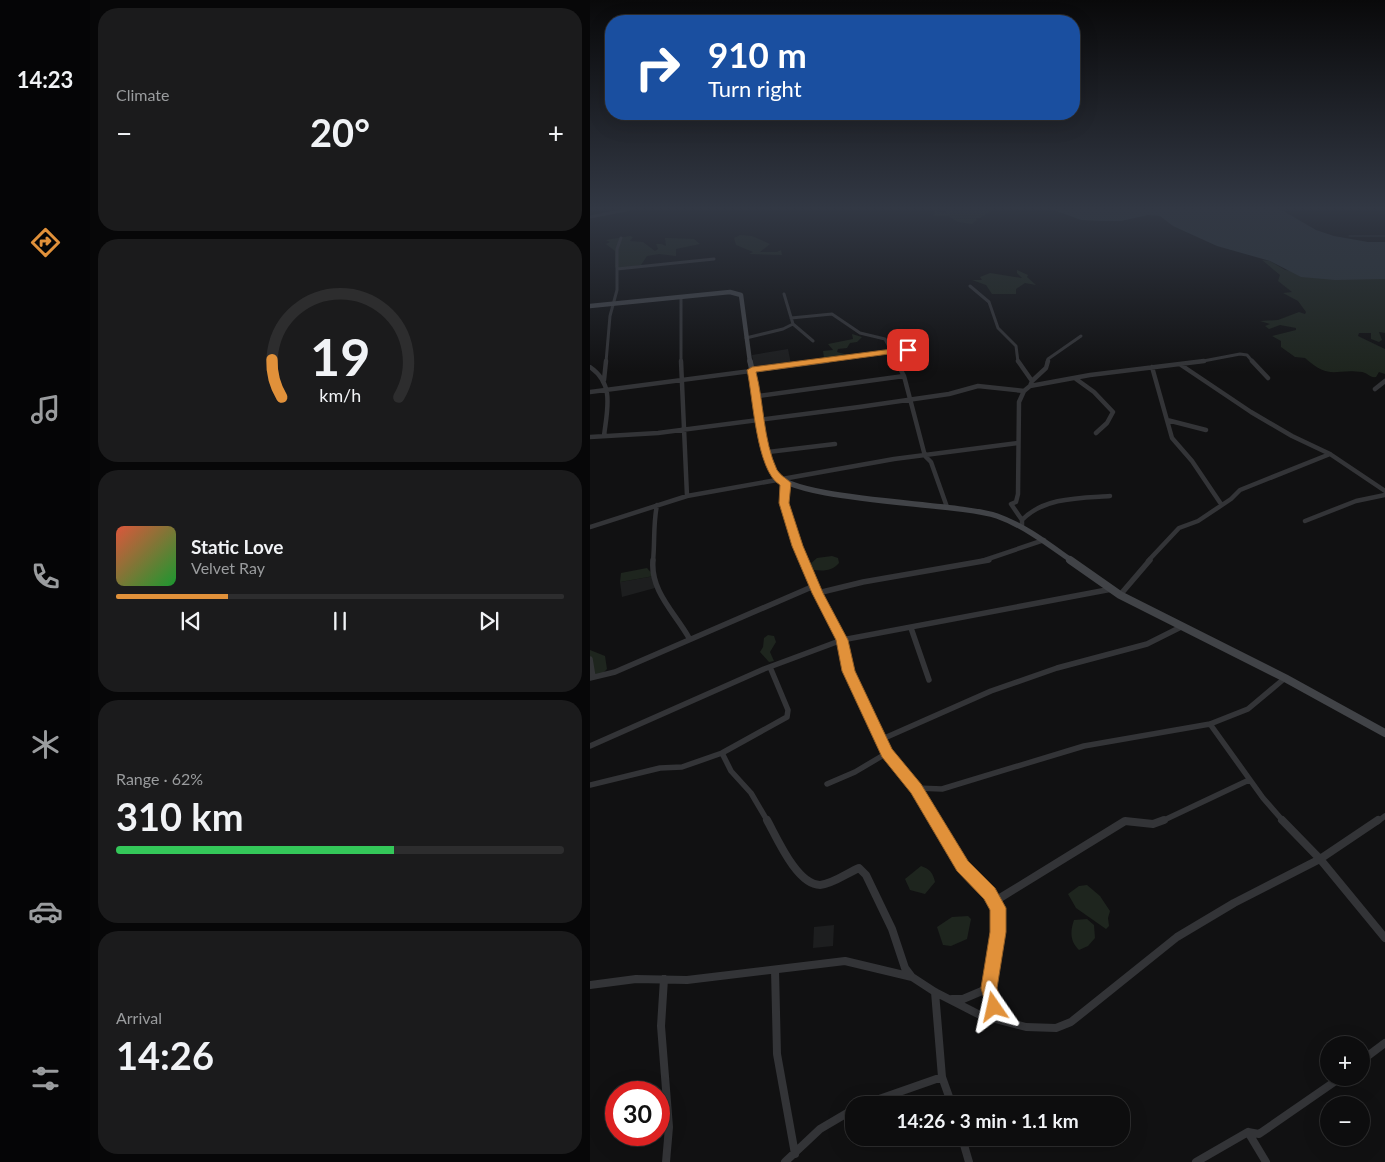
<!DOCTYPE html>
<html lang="en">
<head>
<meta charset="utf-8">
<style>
  :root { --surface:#0d0d0e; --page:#1b1b1c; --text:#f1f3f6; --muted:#9a9c9e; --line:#2d2d2e; --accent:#e1913a }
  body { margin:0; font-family:Lato,sans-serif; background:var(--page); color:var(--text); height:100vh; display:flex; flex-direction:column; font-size:19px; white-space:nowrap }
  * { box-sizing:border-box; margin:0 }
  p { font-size:16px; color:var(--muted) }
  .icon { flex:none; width:28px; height:28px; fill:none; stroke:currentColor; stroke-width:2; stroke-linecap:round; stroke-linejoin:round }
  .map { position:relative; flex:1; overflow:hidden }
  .drawer { display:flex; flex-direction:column; gap:8px; padding:8px; background:#070708; width:500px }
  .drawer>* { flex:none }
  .top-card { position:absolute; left:15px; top:15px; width:475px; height:105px; border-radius:20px; box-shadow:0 5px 20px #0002,0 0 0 1px var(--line); background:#1a4fa0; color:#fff; overflow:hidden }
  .fabs { position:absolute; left:730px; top:1036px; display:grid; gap:10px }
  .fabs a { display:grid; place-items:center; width:50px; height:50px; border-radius:50%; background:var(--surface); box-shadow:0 5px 20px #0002,0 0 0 1px var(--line); font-size:25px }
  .speed { position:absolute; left:15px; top:1081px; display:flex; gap:10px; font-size:25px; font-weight:700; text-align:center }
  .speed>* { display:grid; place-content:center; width:65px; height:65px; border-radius:50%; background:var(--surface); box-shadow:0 5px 20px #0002,0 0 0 1px var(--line); line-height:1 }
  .speed .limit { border:8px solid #d22; background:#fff; color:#111 }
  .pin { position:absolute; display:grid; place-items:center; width:42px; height:42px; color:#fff; margin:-21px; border-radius:10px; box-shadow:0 2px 8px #0006 }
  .me { position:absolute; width:55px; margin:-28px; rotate:349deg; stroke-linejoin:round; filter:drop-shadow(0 0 4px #0008) }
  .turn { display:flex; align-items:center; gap:18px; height:105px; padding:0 20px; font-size:22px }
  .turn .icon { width:65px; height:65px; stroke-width:2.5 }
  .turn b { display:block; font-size:35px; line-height:42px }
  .big { font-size:38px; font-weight:700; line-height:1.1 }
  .drawer .card { flex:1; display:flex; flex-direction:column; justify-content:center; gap:8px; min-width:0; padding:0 18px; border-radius:20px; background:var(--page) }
  .drawer .dial { align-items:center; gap:0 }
  .dial svg { height:130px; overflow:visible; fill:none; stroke:var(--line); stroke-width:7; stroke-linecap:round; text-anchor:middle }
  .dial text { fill:var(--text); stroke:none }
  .song { display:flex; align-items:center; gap:15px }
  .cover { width:60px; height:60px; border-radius:8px; background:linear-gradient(135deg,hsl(10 70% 55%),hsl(130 70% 35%)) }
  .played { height:5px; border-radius:2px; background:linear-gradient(90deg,var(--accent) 25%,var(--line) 25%) }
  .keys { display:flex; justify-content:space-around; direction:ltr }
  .heat { display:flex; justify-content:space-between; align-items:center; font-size:28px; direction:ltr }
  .charge { height:8px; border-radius:4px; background:linear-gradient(90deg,#34c759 62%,var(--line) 0) }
  .trip { position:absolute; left:255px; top:1096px; width:285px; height:50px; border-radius:20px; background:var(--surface); box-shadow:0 5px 20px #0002,0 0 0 1px var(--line); font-weight:700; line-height:50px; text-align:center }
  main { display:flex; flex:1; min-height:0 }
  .menu { display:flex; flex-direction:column; width:90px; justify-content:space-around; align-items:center; background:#050506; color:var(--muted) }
  .menu .icon { width:35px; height:35px }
  .menu .selected { color:var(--accent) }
  .menu b { font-size:22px; color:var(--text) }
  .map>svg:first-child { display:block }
  .built { fill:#1d1e1f }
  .green { fill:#1e251e }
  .water { fill:#2c353a }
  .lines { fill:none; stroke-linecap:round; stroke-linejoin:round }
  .stream { stroke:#2c353a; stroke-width:1 }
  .street-far3 { stroke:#333437; stroke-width:3 }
  .street-far2 { stroke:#333437; stroke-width:4.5 }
  .street-far1 { stroke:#333437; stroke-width:5.5 }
  .street { stroke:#333437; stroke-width:8 }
  .secondary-far2 { stroke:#414347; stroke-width:4.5 }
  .secondary-far1 { stroke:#414347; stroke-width:5.5 }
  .secondary { stroke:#414347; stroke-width:8 }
  .route { fill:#e1913a; stroke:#925e26 }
</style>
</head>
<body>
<main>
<nav class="menu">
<b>14:23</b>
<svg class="icon selected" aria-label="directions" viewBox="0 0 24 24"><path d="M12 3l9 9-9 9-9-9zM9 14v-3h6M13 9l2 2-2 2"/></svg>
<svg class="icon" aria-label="music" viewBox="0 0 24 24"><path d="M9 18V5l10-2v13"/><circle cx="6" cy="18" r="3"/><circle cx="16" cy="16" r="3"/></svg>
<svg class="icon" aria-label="phone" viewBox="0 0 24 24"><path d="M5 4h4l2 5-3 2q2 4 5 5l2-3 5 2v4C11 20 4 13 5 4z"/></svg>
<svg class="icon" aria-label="climate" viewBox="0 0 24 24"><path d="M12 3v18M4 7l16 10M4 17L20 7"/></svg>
<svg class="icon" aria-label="car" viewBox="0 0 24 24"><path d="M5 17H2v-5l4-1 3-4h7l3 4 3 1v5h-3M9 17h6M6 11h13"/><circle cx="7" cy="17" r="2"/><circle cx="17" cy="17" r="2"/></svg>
<svg class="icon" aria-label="filters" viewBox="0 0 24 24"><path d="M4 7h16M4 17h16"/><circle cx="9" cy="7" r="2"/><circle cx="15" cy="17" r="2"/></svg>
</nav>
<section class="drawer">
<div class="card"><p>Climate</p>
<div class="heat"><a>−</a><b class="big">20°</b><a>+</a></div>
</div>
<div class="card dial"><svg viewBox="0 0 100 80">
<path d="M14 69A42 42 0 1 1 86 69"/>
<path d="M14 69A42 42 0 0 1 8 46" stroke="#e1913a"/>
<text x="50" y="56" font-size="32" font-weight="700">19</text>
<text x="50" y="72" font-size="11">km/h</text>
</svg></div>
<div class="card">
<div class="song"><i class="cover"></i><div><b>Static Love</b><p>Velvet Ray</p></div></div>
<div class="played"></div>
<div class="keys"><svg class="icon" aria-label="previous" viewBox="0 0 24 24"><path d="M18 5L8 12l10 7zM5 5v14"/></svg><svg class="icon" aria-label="pause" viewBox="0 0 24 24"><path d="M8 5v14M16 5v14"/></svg><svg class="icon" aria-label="next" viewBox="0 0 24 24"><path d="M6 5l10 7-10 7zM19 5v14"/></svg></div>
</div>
<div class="card"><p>Range · 62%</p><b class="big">310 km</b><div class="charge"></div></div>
<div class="card"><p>Arrival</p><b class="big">14:26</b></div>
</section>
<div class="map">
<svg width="795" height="1162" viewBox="0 0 795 1162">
  <rect width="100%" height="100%" fill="#111112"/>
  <path class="built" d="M198,349L201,364L164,369L162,355Z
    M64,576L65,588L32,597L30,582Z
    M244,925L243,946L223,948L224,927Z"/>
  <path class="green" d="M357,209H402L391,218H386L387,220L382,224L368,222L358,216H343L345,211L356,213Z
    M150,235L162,236L180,244L170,252H187L191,250L192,255L159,254L163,252L146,245L144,238Z
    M40,236L43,237L40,241L53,242L65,251L68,249L66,244H71L76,246L75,238H78L104,239L110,244L86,249V256L69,254L57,256L51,265L27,269L25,267V251L16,244L20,242L16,240Z
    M672,260L680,261L695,270L795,279V333L789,332L792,340L789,342L781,339V333H769L768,336L795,349V374L789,372L786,377C780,378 778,373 772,372C744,368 741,381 715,358L705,357L691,347V341L682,336L706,330V328L690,325L679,329L675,326L680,324L670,321L688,320L709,312L715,314L716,312L708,301L693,293L702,292L688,281L690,275Z
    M427,270L438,275L437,277L446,285L435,283L426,289V294H402L396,285L382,280H392L390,277L400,273L432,278L427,273Z
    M262,334L272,337L267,342L260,343L257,348L248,349L247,352L258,355L234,358L233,351L243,350L238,344L263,339Z
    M242,556L248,558L249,563C242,571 234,571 224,570L220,564L227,558Z
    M57,568L64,576L30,582L31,573Z
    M178,635L184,636L186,642L180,652L184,661L179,662L170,652L173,647L174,638Z
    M0,650L15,656L17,669L10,676L0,674Z
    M331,866C340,869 343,873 345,882L335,894L320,890L315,879Z
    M497,885L510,896L520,911L518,918L519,926L516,929L486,908L478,894L489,886Z
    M378,916L381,919L377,939L361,946L353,945L347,927L362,917Z
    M497,919L504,925L505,938L498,946L489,950C480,941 480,932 484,920Z"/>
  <path class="water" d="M461,209H690L726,230L744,236L778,242H795V279L745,280L711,277L680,261L627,246L583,226L570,216L558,215L531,221H511L491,220Z"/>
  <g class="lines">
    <path class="stream" d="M759,236H795"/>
    <path class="street-far3" d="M0,217L41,209
      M27,269L124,259
      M380,286L399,302L408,328L426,346L428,362
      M194,294L203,324L223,341
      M201,318L242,314L270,333L295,339L307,362
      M156,338L193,329L203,324
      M16,362L20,316L27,290V249L31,238
      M91,362V298
      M228,362L318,350
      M457,362L458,359L491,336
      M608,362L650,354L657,355L663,362"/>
    <path class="street-far2" d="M91,361L97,496
      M306,361L314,376L335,456L341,462L357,507
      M428,361L442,381L440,386
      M662,361L678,378
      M591,365L661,412L702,436L740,454L795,491
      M0,367C25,384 17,410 14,436
      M562,367L582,438L602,461L631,504
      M486,379L504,392L523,412L517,423L506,433
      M14,380L16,361
      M442,381L456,368L458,361
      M785,389L795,381
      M0,392L237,361
      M168,396L314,376
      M577,420L616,430
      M0,437L68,433L269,407L359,394L388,386L434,391
      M178,452L245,444
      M196,483L194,503L214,561
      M432,520C454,497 490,498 520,496
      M715,521L766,501L795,495
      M432,526V520L421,504L426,502L428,494L429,402L434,391L440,386L500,375L614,361
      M0,527L97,496L304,459L428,443
      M63,561C65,542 63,524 67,505
      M392,561L454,540
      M558,561L589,528L608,521L641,499L650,490L740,454"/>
    <path class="street-far1" d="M63,560C60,591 85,613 99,638
      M214,560L224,586L252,640L258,671L290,740L311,772L326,788L346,822
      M228,593L273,582L399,560
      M530,595L560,560
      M321,628L339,680
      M0,659L3,677
      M0,678L25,672L224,586
      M620,724L673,798L694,822
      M290,740L401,691L467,668L557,644L593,626
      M0,746L174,669L252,640L522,589
      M132,753L141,771L161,793L178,822
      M237,784L265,772L297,753
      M0,785L70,768L92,767L132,753L197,717L198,710L180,667
      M326,788L352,789L494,746L620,724L658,709L695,678
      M534,822H541
      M570,822L659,780
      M787,822L795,816"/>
    <path class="street" d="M177,820C187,838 207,885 230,885C243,884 257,873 269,868L276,875L302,929L315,968L321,976
      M345,820L373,866L399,894L408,908V931L399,988L409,1020
      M692,820L730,859L795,938
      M405,901L535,821L563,824L574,820
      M185,970L187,1054L205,1154
      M74,979L71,1026L79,1127L76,1162
      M0,985L46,979L97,980L255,961L322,977L345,992L390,1015L436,1027L466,1028L481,1022L587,937L644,903L730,859L788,820
      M345,992L352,1077L362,1105
      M362,999H373L399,988
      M771,1061L795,1043
      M272,1105L352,1077
      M658,1132L676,1162
      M372,1138L379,1162
      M195,1162L230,1129L264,1109
      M606,1162L658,1132L669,1134L750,1078"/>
    <path class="secondary-far2" d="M0,306L140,292L151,295L160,362"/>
    <path class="secondary-far1" d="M160,361C167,390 168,420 176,450C178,457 179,466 183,472C202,502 365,502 407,516C435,526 458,544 482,561"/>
    <path class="secondary" d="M480,560L530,595L695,678L795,733"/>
  </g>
  <linearGradient id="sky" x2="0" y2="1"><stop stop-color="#09090a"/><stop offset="0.56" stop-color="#323844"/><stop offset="1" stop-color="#323844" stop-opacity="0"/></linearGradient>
  <rect width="795" height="372" fill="url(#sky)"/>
  <path class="route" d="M318,347L321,348V351L166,372C174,403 173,440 187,470C191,476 196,478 201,483L199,503L213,546L233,593L258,640L265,671L302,749L331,784L378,861L405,888L416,908V932L407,988L413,1007L410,1013L404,1015L398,1013L391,988L400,932V910L394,899L367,871L321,793L292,757L252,671L246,640L222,593L202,546L189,503L190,485C166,471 163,396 157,370L162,367Z"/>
</svg>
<div class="fabs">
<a>+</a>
<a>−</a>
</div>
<div class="speed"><div class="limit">30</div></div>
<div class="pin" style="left:318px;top:350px;background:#d93025"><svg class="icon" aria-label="arrive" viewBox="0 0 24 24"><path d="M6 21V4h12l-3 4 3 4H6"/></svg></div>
<svg class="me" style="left:404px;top:1007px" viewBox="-20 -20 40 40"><path d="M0-17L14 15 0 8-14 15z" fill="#e1913a" stroke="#fff" stroke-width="4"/></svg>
<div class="trip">14:26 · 3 min · 1.1 km</div>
<div class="top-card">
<div class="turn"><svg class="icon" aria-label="right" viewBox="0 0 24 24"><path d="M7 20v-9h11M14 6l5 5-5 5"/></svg><div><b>910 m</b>Turn right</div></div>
</div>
</div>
</main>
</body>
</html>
